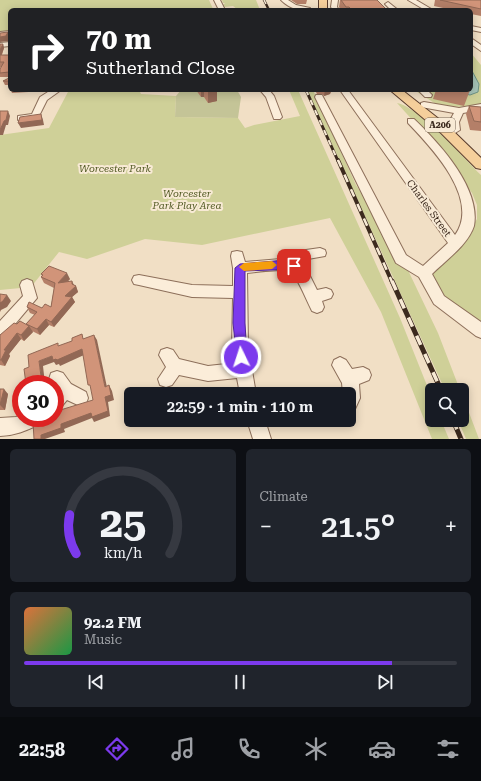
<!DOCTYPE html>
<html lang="en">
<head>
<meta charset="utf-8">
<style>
  :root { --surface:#171b24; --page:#20242c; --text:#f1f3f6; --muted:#9ea1a6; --line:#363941; --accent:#7c3aed }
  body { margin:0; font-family:"Roboto Serif",serif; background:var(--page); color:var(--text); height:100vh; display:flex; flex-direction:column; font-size:15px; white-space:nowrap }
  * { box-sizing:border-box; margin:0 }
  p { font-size:13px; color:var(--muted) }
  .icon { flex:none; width:22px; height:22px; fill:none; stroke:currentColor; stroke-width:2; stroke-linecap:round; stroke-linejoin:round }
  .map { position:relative; height:439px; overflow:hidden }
  .sheet { display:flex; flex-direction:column; gap:10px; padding:10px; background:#0d0f14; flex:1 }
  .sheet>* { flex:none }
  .banner { position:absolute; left:8px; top:8px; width:465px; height:84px; border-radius:6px; box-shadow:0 2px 10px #0003; background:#202124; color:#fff; overflow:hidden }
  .tools { position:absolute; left:425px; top:383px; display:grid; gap:8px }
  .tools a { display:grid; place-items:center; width:44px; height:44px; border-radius:6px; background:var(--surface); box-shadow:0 2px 10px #0003; font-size:20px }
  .speed { position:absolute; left:12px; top:375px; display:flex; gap:8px; font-size:20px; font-weight:700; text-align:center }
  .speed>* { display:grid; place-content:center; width:52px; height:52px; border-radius:50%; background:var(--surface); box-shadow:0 2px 10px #0003; line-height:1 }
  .speed .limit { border:6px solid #d22; background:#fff; color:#111 }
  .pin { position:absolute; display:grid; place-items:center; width:34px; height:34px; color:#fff; margin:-17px; border-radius:8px; box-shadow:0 2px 6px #0006 }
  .me { position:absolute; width:44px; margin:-22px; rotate:356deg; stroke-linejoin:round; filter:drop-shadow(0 0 3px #0008) }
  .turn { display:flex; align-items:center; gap:14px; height:84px; padding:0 12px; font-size:18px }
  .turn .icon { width:52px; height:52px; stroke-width:2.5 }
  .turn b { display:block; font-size:28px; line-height:34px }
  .big { font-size:30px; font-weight:600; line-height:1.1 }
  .sheet .widget { flex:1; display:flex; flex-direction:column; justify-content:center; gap:6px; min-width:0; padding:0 14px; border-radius:6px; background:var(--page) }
  .sheet .dial { align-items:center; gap:0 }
  .dial svg { height:104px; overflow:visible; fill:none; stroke:var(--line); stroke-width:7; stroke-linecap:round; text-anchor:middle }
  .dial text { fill:var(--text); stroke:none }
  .song { display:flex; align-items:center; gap:12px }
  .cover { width:48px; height:48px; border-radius:6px; background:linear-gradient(135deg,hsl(20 70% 55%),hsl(140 70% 35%)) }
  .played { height:4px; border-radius:2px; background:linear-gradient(90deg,var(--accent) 85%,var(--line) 85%) }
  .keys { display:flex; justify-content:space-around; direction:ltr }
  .heat { display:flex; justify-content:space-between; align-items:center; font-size:22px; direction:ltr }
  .sheet .tiles { flex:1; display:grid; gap:10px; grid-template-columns:1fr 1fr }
  .widget:last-child { grid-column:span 2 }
  .trip { position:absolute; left:124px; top:387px; width:232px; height:40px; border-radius:6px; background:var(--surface); box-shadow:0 2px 10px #0003; font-weight:600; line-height:40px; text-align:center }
  .tab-bar { display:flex; height:64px; justify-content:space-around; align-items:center; background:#090b0e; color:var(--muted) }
  .tab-bar .icon { width:28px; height:28px }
  .tab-bar .active { color:var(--accent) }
  .tab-bar b { font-size:18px; color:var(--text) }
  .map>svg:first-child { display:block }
  .green { fill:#cfd098 }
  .cemetery { fill:#c4c497 }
  .water { fill:#a7c4b8; stroke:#6d9385 }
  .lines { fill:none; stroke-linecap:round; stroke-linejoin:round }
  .minor-casing { stroke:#8d6f5a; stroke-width:2 }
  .major-casing { stroke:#5b3e2e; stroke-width:2 }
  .minor { fill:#fbedd9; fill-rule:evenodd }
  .major { fill:#f5cf9b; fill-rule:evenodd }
  .rail-far3-casing { stroke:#3c2a1e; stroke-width:2.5 }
  .rail-far2-casing { stroke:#3c2a1e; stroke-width:3 }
  .rail-far1-casing { stroke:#3c2a1e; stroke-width:4 }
  .rail-casing { stroke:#3c2a1e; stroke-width:5 }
  .rail-far3 { stroke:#f8ead5; stroke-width:1.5; stroke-dasharray:4.5; stroke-linecap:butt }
  .rail-far2 { stroke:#f8ead5; stroke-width:2; stroke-dasharray:5.5; stroke-linecap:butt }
  .rail-far1 { stroke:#f8ead5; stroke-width:2.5; stroke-dasharray:8; stroke-linecap:butt }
  .rail { stroke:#f8ead5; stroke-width:3.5; stroke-dasharray:10; stroke-linecap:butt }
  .wall { fill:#b47f68 }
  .shaded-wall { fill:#926855 }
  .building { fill:#d19479; stroke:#926855 }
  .route { fill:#7c3aed; stroke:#51269a }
  .slow { fill:#f59e0b }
  .labels { text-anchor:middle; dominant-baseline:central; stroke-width:4; stroke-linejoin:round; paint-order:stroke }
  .shield { fill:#f8ead5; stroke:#746455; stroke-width:1 }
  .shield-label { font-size:9px; font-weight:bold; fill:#3c2a1e }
  .park-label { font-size:10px; font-style:italic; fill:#525a24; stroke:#f8ead5 }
  .street-label { font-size:10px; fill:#3c2a1e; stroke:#f8ead5 }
</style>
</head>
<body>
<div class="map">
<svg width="481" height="439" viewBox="0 0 481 439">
  <rect width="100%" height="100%" fill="#f1dfc5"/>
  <path class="green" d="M0,0H209L213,9L10,10V34L0,35Z
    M222,0H256L260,10H238L233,6L225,7L223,5L225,3H223Z
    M471,53L481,65V106L448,107L436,104L414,90H471Z
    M69,90H139L141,94L176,96L175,117L238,118L245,128L254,125L300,116L289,90H298L400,318L432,398V420H441L449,439H432L381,312L330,218L202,245L145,239L87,259L59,252L31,287L0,290V135L49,128Z
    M307,90H313L356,185L395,243L438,333L460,390H445Z
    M397,103C419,107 464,158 481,175V327L442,301L433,284V273L464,239L477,219V205L472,193L443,154Z
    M462,394L479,439H466L458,420H462Z"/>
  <path class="cemetery" d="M181,90H237L241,97L238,118L175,117L176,96Z"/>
  <path class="water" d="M471,69L479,84L478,92L470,95L448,90H471Z"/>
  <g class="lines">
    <defs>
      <path id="minor" d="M214,0H220L225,10H219Z
        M281,0H288L296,5L310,8C301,14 288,7 281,0Z
        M332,0H338L337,7L339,10H333L331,7Z
        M408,0H416L433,10H425Z
        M388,2L398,10H391L385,4Z
        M471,26L481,28V32L471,30Z
        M10,31V35L0,36V32Z
        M471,38L481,45V51L471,44Z
        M10,42V46L0,47V43Z
        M51,90H61L47,100L38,118L18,120V116L32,114L40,97Z
        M260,90H269L274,96L282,117L280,119H274L266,97Z
        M340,90H348L455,235C481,199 431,147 408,123V119H414C439,143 481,188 474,226C468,245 445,261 432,274L444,296L481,322V338L476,336L434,304L419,277L396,263L315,97L316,95H322L323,97L406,255L423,266L448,243Z
        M418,90H427L432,95L431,97H425Z
        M424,102L459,108L481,104V110L463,113L459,122L460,130L455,133L450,130L449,122L454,113L421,107V103Z
        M320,248L325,250L326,253L325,256L308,259L302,266L309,274L317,290L326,288L331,290L333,294L331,298L322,301L324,307L322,311L317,313L312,311C291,268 298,267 247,273L248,347L256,394H240L237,378L208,381L179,375L172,385L166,387L160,385L158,379L166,367L159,355L161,350L167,348L173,350L179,359L208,366L235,363L232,347L233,298L192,297L139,285L134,284L132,280L134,276L139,275L192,285L233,286V268L231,256L232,252L237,251L242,252L245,262L281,259L290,261L299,251Z
        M27,279L32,281L37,298L5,336L0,338V321L23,296L20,285L22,281Z
        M340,357L346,360L352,369L363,367L369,370L371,375L369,380L359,384L360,398L355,409L349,412V394H343L342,383L332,365L334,360Z
        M57,371L63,373L71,384L86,392L88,398L86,404L80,406L67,400L61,407L55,409V384H51L49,379L51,373Z
        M21,415V418H43L40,424C25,431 17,435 0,436V418L16,417Z
        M247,420H265L271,439H253Z"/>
      <path id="major" d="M319,0H327V10H319Z
        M390,90H402L449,127L481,158V169L476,168L441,133Z"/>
    </defs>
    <use href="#minor" class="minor-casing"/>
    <use href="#major" class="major-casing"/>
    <use href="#minor" class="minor"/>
    <use href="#major" class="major"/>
    <defs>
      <path id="rail-far3" d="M264,0L269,10"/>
      <path id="rail-far2" d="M306,90L338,161"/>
      <path id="rail-far1" d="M338,160L392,282"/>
      <path id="rail" d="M392,281L441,390
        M453,420L461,439"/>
    </defs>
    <use href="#rail-far3" class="rail-far3-casing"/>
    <use href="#rail-far2" class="rail-far2-casing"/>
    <use href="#rail-far1" class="rail-far1-casing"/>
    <use href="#rail" class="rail-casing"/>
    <use href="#rail-far3" class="rail-far3"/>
    <use href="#rail-far2" class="rail-far2"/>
    <use href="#rail-far1" class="rail-far1"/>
    <use href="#rail" class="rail"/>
  </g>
  <path class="wall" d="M291,0H307L306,4H297Z
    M340,0H377L387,10H341L339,7Z
    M435,0H481V16L471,14V10H452L434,6Z
    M0,44H3L4,48L2,55H10V85H5L3,81L9,78V77H0V69L1,67H0Z
    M11,90H46L45,91L12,93Z
    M196,90H217V101L208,103L204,97H201Z
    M315,90H334V92H331L330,94L324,96L322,94H317Z
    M436,90H470L464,106L433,99Z
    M469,106L481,107V131L470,130L466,114Z
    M41,274L70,279L67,282L76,286L78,292L72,297L75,302L54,327L49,325L40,335L32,331L33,332L24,341L21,339L9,354L10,356L5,366L0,365V335L17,324L27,325L26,324L35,315L30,313L27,307L42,308L51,307L54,288L44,283L41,277L42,276Z
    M0,389L8,394L5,410H0Z"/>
  <path class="shaded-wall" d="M8,32L10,37L8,41L0,42V37Z
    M3,44L4,48L0,59V50Z
    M201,90H204V97H201Z
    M217,90V101L208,103V92Z
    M325,90H331L330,94L324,96Z
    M8,111L10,116L8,125H6L3,135H0V130Z
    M41,114L43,120L44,125L21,128L18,123Z
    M67,273L70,279L60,289L58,283Z
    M72,281L75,287L76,286L78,292L72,297L75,302L54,327L51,322L72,284Z
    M7,295L11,301L7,307L1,310L0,312V303Z
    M46,319L49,325L40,335L37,329Z
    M29,326L33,332L24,341L21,335Z
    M17,333L21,339L9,354L10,356L5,366L1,360L4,350Z
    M94,335L97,340L108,392L105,387Z
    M82,349L84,355L60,366L59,364L56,365L54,362L43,366L45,384H42L39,361L52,356Z
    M109,385L112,391L114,400L108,402L110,416L94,422L92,418L64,429L65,432L45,439H40L41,435L61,424L105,397Z
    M4,389L8,394L5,410L0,405Z"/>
  <path class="building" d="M341,0H377L387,10H352L349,7H346Z
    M440,0H481V9Z
    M8,32L6,36L0,37V33Z
    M0,44H3L0,50Z
    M0,55H10V81H3L9,78V72L0,73V69L4,62H0Z
    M206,90H217L208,92Z
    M469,106L481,107V122L474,121Z
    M0,111H8L6,120L4,121L0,130Z
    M41,114L42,120L18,123L20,117Z
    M49,266L67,273L58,283L72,281V284L76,286L65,296L72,297L51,322L46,319L37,329L26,324L37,312L27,307L29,302L42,308L45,304L51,307L55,283L41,277L43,275L41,274Z
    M0,294L7,295L3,301L0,303Z
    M20,321L29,326L21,335L17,333L4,350H6L1,360H0V335L14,323L17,324Z
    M82,334L83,339L94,335L105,387L109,385L111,395L105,397L108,411L92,417L91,413L61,424V428L41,435V439H34L33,422L45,418H55V414H57V411L93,400L90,385H88L82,349L57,360L56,359L53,360L52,356L39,361L42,384H26L24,369L29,367L28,355L58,343V346L72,341V338Z
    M0,389H4L0,405Z
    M19,393H21V400H20Z"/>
  <path class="route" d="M286,260L297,263L299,266L297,269L245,271V323L247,357L245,361L241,363L237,361L233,323L235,268L240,264Z"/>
  <path class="slow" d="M272,261L277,265L272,269L244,271L239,267L244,263Z"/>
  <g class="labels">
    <rect class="shield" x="425" y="118" width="30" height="14" rx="3"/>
    <g class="shield-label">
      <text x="440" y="125">A206</text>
    </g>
    <g class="park-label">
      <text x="115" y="168">Worcester Park</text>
      <text x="187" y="193">Worcester<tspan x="187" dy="12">Park Play Area</tspan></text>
    </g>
    <g class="street-label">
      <text transform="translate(429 208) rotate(54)">Charles Street</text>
    </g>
  </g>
</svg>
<div class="tools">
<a><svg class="icon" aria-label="search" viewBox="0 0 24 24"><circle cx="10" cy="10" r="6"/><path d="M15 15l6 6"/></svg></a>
</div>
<div class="speed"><div class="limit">30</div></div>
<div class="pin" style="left:294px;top:266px;background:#d93025"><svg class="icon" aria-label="arrive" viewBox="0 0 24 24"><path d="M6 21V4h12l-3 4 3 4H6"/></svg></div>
<svg class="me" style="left:241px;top:357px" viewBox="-20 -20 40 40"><circle r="17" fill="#7c3aed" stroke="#fff" stroke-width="3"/><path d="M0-11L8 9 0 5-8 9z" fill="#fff"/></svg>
<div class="trip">22:59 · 1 min · 110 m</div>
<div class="banner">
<div class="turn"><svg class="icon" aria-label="right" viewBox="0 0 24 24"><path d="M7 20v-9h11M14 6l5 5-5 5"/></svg><div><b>70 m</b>Sutherland Close</div></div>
</div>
</div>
<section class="sheet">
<div class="tiles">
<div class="widget dial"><svg viewBox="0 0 100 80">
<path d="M14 69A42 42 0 1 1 86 69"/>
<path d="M14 69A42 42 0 0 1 9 39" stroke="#7c3aed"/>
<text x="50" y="56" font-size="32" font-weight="700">25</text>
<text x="50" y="72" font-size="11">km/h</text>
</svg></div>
<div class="widget"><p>Climate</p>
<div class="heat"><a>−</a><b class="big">21.5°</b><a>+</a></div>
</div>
<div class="widget">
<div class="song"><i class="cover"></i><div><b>92.2 FM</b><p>Music</p></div></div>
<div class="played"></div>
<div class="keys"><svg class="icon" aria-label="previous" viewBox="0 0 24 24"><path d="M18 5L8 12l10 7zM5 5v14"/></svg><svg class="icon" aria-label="pause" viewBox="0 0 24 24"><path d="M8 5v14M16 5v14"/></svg><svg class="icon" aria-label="next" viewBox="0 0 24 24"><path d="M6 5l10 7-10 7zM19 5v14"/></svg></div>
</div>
</div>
</section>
<nav class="tab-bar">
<b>22:58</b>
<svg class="icon active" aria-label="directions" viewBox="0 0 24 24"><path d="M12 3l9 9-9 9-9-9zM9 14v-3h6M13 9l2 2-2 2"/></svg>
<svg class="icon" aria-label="music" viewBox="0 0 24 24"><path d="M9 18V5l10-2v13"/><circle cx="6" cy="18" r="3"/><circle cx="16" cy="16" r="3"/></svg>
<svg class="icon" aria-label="phone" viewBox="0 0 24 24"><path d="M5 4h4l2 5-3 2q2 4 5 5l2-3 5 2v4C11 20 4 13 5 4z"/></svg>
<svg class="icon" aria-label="climate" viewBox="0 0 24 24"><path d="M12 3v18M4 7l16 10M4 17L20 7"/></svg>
<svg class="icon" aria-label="car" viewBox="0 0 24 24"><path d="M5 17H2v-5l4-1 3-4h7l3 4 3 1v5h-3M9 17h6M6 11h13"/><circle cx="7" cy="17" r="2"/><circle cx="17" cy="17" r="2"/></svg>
<svg class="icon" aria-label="filters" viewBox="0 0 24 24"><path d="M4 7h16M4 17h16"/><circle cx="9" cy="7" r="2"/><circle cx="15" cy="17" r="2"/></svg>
</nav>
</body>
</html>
